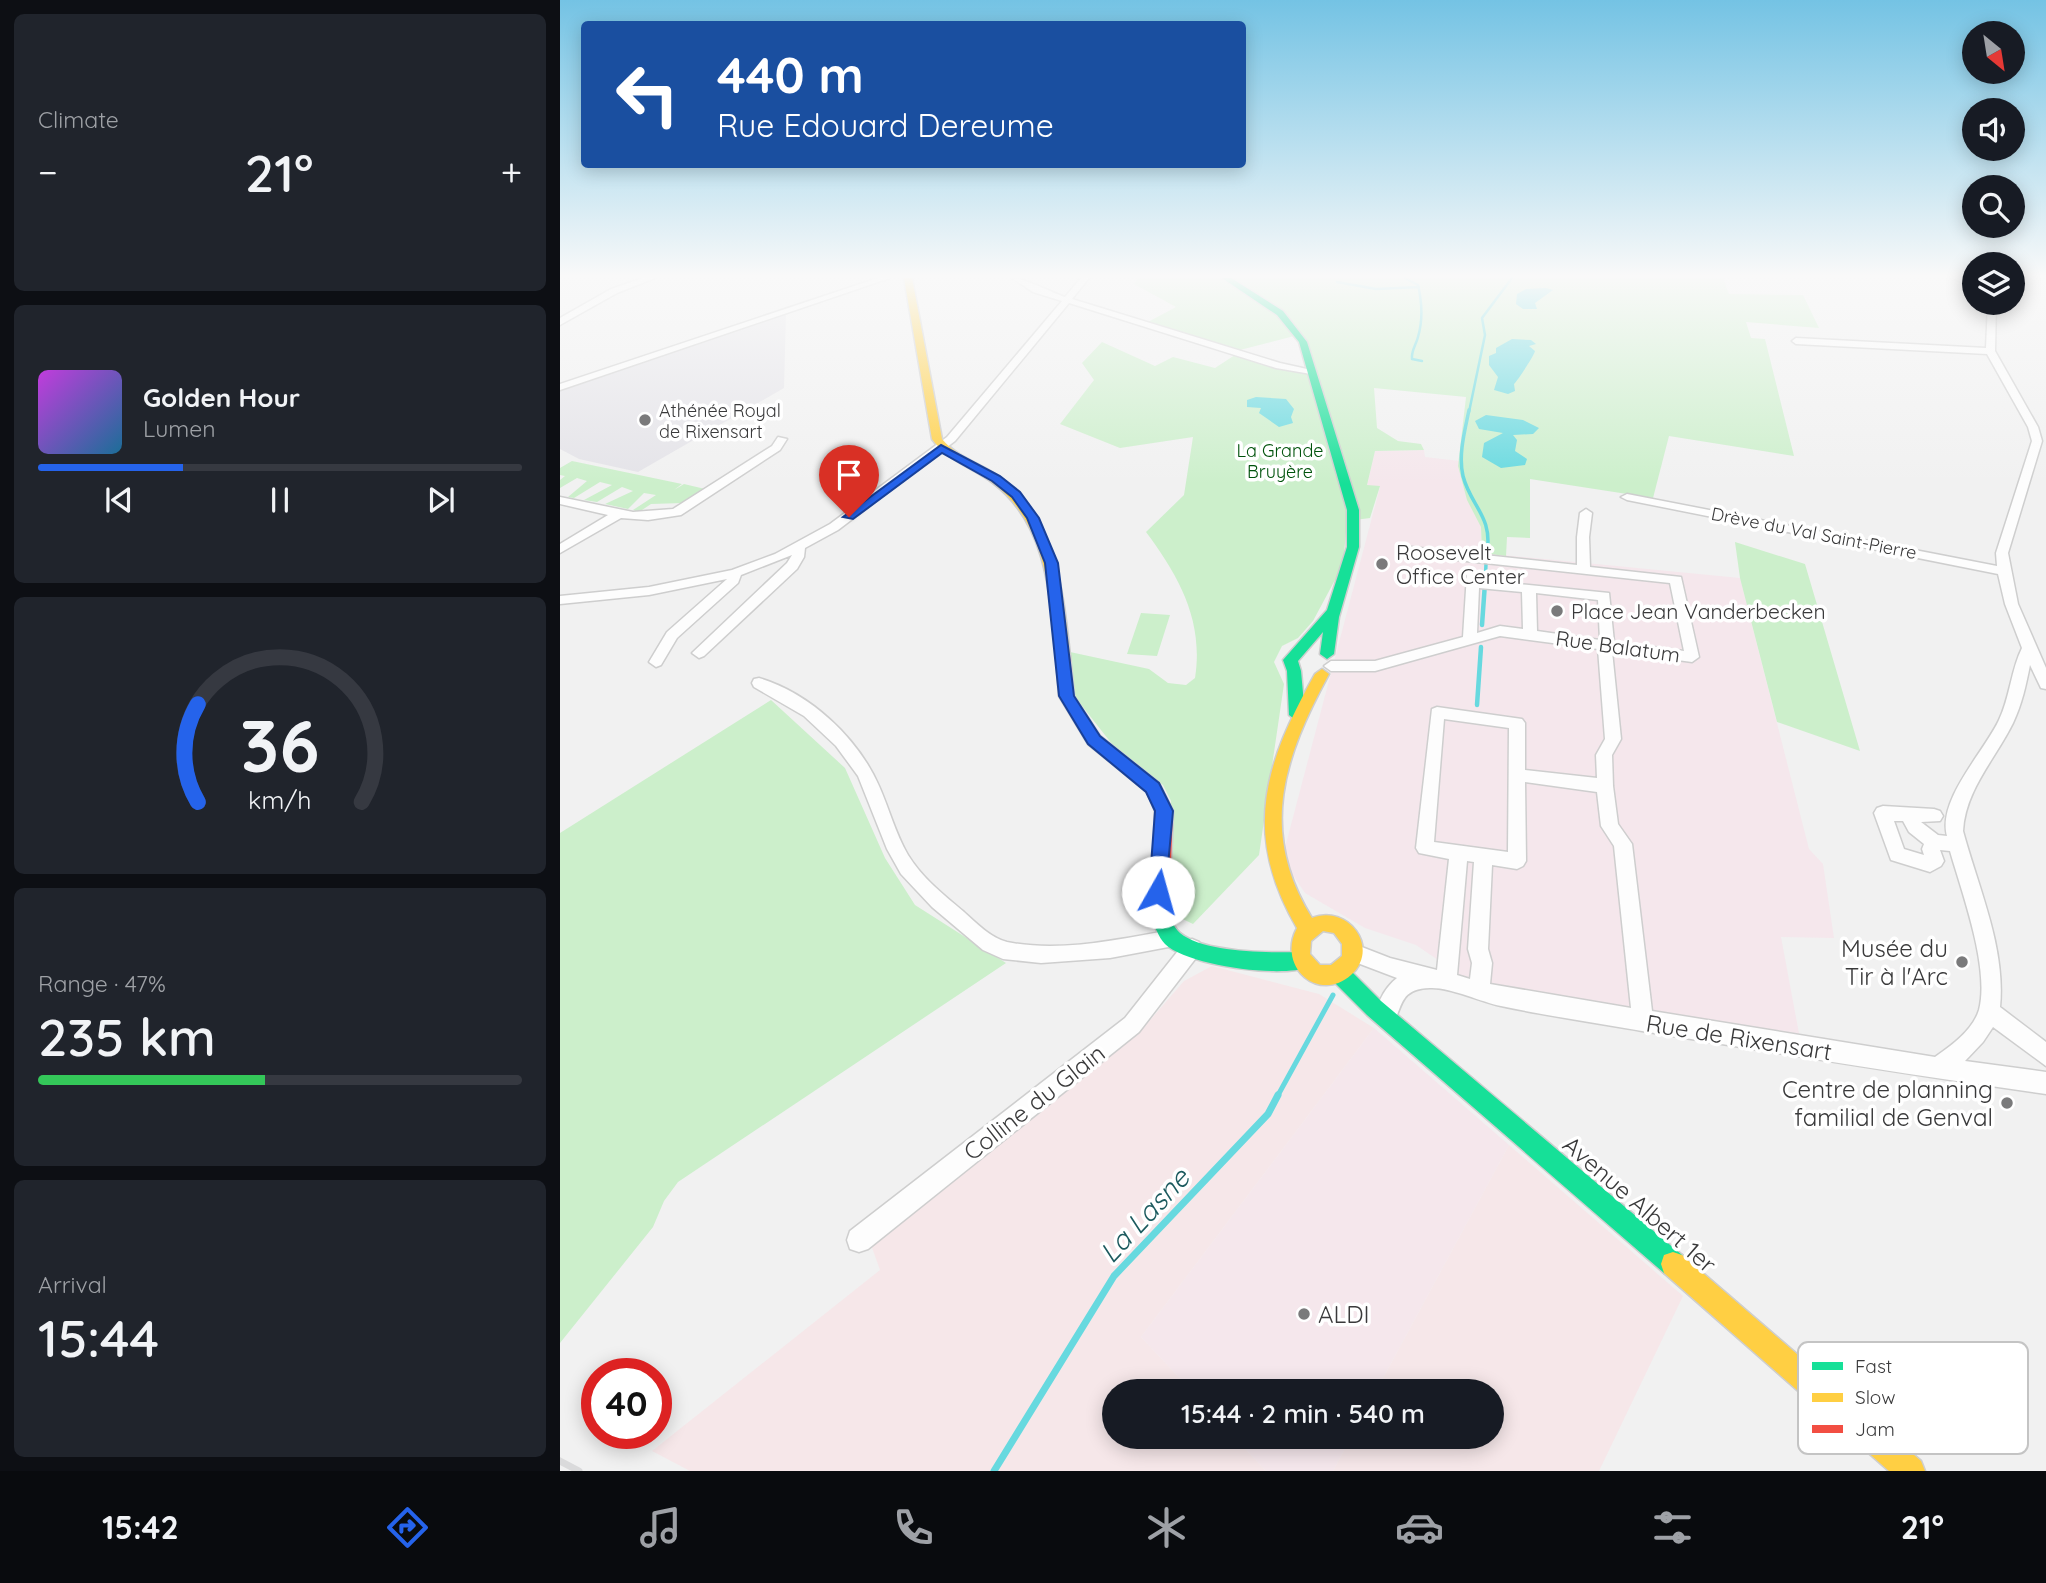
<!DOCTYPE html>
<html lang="en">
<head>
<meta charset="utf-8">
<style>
  :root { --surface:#171b24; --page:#20242c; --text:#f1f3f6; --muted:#9ea1a6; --line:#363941; --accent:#2563eb }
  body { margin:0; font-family:Quicksand,sans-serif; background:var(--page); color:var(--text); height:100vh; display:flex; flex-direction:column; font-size:26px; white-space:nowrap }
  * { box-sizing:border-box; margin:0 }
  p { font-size:23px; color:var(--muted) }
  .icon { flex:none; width:38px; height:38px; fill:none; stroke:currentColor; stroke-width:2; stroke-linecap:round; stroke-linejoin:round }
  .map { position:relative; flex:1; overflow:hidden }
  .drawer { display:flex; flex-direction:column; gap:14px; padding:14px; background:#0d0f14; width:560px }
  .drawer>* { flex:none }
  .banner { position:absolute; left:21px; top:21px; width:665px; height:147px; border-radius:7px; box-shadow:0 4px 18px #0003; background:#1a4fa0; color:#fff; overflow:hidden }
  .needle { width:46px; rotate:150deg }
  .tools { position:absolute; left:1402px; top:21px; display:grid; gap:14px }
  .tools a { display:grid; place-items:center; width:63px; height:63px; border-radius:50%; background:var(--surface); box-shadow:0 4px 18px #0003; font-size:35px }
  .speed { position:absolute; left:21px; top:1358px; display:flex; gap:14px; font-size:35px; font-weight:700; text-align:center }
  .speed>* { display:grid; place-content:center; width:91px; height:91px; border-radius:50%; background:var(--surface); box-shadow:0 4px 18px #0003; line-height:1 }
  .speed .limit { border:10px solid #d22; background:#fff; color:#111 }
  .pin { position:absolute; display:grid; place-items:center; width:60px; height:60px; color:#fff; margin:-72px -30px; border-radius:50% 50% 50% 0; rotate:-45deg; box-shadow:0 0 7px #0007 }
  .pin .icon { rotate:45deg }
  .me { position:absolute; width:77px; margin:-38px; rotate:7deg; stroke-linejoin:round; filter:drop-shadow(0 0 5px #0008) }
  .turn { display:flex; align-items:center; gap:24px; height:147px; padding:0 21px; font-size:32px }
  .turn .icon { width:91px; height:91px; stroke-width:2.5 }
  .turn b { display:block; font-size:49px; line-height:60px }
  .big { font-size:52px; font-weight:600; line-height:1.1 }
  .drawer .widget { flex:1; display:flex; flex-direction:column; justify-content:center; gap:10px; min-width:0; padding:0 24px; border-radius:10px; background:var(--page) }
  .drawer .dial { align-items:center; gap:0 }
  .dial svg { height:182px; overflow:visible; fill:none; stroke:var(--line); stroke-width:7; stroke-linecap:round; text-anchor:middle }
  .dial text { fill:var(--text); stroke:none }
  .song { display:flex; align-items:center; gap:21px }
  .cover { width:84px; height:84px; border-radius:10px; background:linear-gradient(135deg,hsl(290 70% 55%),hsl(200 70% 35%)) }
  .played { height:7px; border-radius:4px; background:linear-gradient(90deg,var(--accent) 30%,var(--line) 30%) }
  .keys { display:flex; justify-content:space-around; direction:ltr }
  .heat { display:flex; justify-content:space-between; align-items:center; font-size:38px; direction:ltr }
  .charge { height:10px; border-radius:5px; background:linear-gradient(90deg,#34c759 47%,var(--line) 0) }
  .trip { position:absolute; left:542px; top:1379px; width:402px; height:70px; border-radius:35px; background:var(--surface); box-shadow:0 4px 18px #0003; font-weight:600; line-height:70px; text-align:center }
  .dock { display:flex; height:112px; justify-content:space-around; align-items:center; background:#090b0e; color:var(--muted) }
  .dock .icon { width:49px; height:49px }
  .dock .active { color:var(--accent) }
  .dock b { font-size:32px; color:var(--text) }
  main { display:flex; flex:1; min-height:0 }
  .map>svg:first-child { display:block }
  .commercial { fill:#f5e7ec }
  .industrial { fill:#f6e7e9 }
  .built { fill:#e4e3e8 }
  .green { fill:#ccefcb }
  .water { fill:#67d9df }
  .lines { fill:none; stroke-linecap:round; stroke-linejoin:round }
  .stream-far4 { stroke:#67d9df; stroke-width:2.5 }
  .stream-far3 { stroke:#67d9df; stroke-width:3.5 }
  .stream-far2 { stroke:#67d9df; stroke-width:4.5 }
  .stream-far1 { stroke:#67d9df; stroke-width:5 }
  .stream { stroke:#67d9df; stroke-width:7 }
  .street-casing { stroke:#cecece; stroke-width:3 }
  .fast-casing { stroke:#cecece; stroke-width:3 }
  .slow-casing { stroke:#cecece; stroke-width:3 }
  .jam-casing { stroke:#cecece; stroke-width:3 }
  .street { fill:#fdfdfd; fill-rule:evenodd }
  .fast { fill:#16e098; fill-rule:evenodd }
  .slow { fill:#ffcf43; fill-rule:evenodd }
  .jam { fill:#f24e42; fill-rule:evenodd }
  .rail { stroke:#dadadb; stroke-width:7 }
  .route { fill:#2563eb; stroke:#184099; stroke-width:2 }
  .poi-dot { fill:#7a7a7b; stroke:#fff; stroke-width:2.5 }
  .labels { text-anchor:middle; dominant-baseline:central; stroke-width:7; stroke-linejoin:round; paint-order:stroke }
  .far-poi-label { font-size:18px; fill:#3a3a3b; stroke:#fff; text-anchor:start }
  .far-park-label { font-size:18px; fill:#00530c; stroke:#fff }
  .far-street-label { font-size:18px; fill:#3a3a3b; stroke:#fff }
  .poi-label { font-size:21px; fill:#3a3a3b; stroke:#fff; text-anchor:start }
  .street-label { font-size:21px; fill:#3a3a3b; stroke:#fff }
  .near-poi-label { font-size:24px; fill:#3a3a3b; stroke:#fff; text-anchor:end }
  .near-street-label { font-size:24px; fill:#3a3a3b; stroke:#fff }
  .near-water-label { font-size:28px; font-style:italic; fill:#1c5a5e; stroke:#fff }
  .key { fill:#fff; stroke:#c4c4c4; stroke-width:2 }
  .key-label { font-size:19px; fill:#3a3a3b }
</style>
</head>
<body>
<main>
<section class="drawer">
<div class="widget"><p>Climate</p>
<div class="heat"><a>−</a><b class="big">21°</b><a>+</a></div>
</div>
<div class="widget">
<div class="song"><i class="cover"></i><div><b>Golden Hour</b><p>Lumen</p></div></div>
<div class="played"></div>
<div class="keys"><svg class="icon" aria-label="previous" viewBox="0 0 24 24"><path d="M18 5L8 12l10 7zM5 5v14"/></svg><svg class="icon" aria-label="pause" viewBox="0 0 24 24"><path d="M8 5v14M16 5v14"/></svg><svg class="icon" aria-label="next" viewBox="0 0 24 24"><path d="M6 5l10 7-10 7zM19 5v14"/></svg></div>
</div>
<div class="widget dial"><svg viewBox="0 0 100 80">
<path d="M14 69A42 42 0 1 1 86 69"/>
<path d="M14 69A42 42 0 0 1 14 26" stroke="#2563eb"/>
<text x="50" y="56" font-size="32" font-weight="700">36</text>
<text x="50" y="72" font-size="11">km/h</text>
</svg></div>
<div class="widget"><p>Range · 47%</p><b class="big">235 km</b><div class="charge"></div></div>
<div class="widget"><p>Arrival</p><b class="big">15:44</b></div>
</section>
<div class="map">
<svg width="1486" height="1471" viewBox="0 0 1486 1471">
  <rect width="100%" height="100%" fill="#f1f1f1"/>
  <path class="commercial" d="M864,450L865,457L900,461L902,482L921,527L922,553L1180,578L1249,849L1263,864L1274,938L1221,937L1241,1044L939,994L900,975L856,945L805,928L745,893L722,859L820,487L807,486L815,451Z
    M814,1028L949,1145L816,1391H632L581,1337Z
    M674,1437H791L773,1471H706Z"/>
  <path class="industrial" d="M652,966L759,994L814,1028L581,1337L632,1391H555V1437H674L706,1471H130L92,1451L320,1270L310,1242L578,1034L624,981Z
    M949,1145L1123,1296L1039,1471H773L791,1437H933V1391H816Z"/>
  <path class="built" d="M226,314L224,388L78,472L19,459L0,449V390Z"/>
  <path class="green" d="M579,278H1163L1169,294L1243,295L1259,328L1186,322L1191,338L1205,339L1234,456L1109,436L1093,498L970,479V538L947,537L946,556L922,553L921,527L907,500L898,466L906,397L814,388L817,428L838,441L861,444L864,450L815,451L807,485L820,486L810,518L787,521L783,565L753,621L738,638L722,646L714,662L724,684L699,855L633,924L606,911L611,801L603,785L552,744L515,697L510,652L589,669L608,683L626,685L635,678C644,621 619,576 586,532L624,495L633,437L560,448L500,424L534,380L522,363L542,342L595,366L613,357L655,368L678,353L751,370L738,335L676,351L588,322L616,307L574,284Z
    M12,461L122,484L114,490L124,484L145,489L123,503L91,504L79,512L73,510L96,495L84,493L68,509L45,504L73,491L62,487L37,502L24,500L52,485L40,482L14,498L8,497L27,481L17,478L0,488V480L5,476L0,475V468Z
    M1175,542L1245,564L1300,751L1217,722L1180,578Z
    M581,613L610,615L597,656L567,654Z
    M211,700L285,768L325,858L355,905L446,963L118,1182L104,1201L93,1227L0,1343V833Z"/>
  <path class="water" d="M986,288L993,290L975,303L977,309H963L956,304L957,294L966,289Z
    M952,339L971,340L976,344L969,346L975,351C974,356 956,383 954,384L955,391L948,394L934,390L938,377L929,365V356L936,353V348Z
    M696,397L726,399L734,409L731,417L733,423L719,427L699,413L701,408L687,407V400Z
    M926,415L963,420L979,428L973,434L953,435L957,440L955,451L967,459L965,465L941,468L922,457L924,443L943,433L919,429L915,421Z"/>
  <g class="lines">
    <path class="stream-far4" d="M845,278L858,285C862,302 863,320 858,337C856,345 851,351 852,359L862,361
      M777,282L816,289L859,287
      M909,412L925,335L922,318L952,278"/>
    <path class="stream-far3" d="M909,410C905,430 898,455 903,476C911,507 933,516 927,553
      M925,584L926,564"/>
    <path class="stream-far2" d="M922,625L925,583
      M917,705L921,647"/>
    <path class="stream-far1" d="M717,1097L773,995"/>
    <path class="stream" d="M434,1471L554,1276L708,1114L718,1095"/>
    <defs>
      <path id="street" d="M83,278H95L57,293L0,325V318L51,289Z
        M318,278H330L0,390V384Z
        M452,278C464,278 491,292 505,297L521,278H529L512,299L720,363L756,371L751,374L716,368L509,303L395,441L278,530L245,548L244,557L237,569L144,656L139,658L132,653L227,563L232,555L181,575L178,583L117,638L101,665L96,667L89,662L107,632L167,579L89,595L0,604V596L89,587L172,570L215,554L270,524L387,437L502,301L473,292Z
        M1392,278H1403L1414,282V287Z
        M1428,303H1436L1435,351L1478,427L1482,441L1448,553L1458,604L1486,668V689L1481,688L1470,665C1466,685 1462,704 1453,723C1436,758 1405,790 1403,831C1418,887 1446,948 1440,1007L1486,1042V1066L1433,1027L1423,1042L1405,1061L1486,1072V1094C1351,1075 1216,1053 1082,1031C1036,1023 988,1016 941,1006C921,1002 890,987 870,988C841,989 843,1003 833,1025L826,1028L819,1025C812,1009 824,988 837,978L787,959L784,953L787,947L794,944L830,958L877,970L889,859L859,853L856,848L872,709L877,707L962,719L965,723V770L1037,778L1036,755L1045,739L1038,649L940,636L815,671H771L764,666L771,661H815L903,637L907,574L913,570L919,574V580L1049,593L1054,642L1124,651L1110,583L851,555L845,551L851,547L1017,565V537L1020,513L1026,509L1032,513L1029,537L1030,567L1121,577L1139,657L1132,662L1052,651L1061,739L1052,755L1053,786L1058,824L1072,844L1092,1011L1375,1057C1391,1046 1413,1030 1419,1010C1430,968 1402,893 1390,851L1380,850L1384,861L1381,866L1370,872L1331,860L1314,813L1317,808L1323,806L1374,809L1380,811L1383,816L1380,821L1361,822L1378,835L1387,836C1377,800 1424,752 1439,720C1450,697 1451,670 1462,648L1445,604L1438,574L1067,500L1061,497L1067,494L1437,566L1436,553L1472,441L1468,427L1427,354L1236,344L1232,341L1236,338L1426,348ZM919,588L962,592L963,629L940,626L917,633ZM976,593L1038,600L1040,640L977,631ZM884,719L949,728L948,852L874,842ZM965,782L1037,792L1041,826L1054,846L1071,1008L930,984L932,963L928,949L932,865L957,869L963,866L966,861ZM1334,821H1343L1349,832L1364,844L1362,849L1364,855L1344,849ZM907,861L914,862L908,949L912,963L910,979L897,975Z
        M218,437L227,439L220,450L121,515L88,520L61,518L0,553V544L48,515L0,504V497L73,512L113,509L212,446Z
        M199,678C250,693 298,738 319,786C329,808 335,833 348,855C362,878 384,895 404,912C416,923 431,938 447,942C500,953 560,939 612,930L619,933L622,939L619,945L550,958L481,963L443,959L423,950L372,907L341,874L327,849L298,776L276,746L244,716L194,687L192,683L194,679Z
        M632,939L639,942L642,948L639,954L579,1032L308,1249L299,1252L290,1249L287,1240L290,1231L565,1018L625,942Z"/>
      <path id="fast" d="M662,278H671L723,311L747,342L799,510V547L779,617L774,654L767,659L760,654L763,632L738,661L741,671L745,715L737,721L729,715L727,671L723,660L767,610L787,547V510L739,342L717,315Z
        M600,907L607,909C610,917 613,927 620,933C644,953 711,953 742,952L749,955L752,961L749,967C721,978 628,966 605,944C598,937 594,924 591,915L593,909Z
        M778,963L785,965L821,1001L1122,1255L1125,1264L1122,1273L1113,1276L1104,1273L807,1015L771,979L768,972L771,965Z"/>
      <path id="slow" d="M344,278H352L382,439C398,459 424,464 444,480C497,525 503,592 510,656L508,659H498L496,656C490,594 487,524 433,483C412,467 388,461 372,439Z
        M762,669L769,674C724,757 698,831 752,918C788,904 821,948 791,975C760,1003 716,968 737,928C682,834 704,764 755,674ZM763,931L774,933L782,944V956L771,965H760L750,954L751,941Z
        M1113,1252L1122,1255L1361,1461L1365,1471H1329L1104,1273L1101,1264L1104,1255Z"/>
      <path id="jam" d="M503,651L510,656L514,696L540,736L599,783L613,811L609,915L607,921L600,923L593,921L591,915L595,811L587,792L528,744L499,696L496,656Z"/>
    </defs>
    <use href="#street" class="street-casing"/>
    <use href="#fast" class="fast-casing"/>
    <use href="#slow" class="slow-casing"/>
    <use href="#jam" class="jam-casing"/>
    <use href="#street" class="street"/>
    <use href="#fast" class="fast"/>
    <use href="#slow" class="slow"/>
    <use href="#jam" class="jam"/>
    <path class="rail" d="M0,1461L19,1471"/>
  </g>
  <linearGradient id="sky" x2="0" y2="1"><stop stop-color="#74c3e4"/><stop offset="0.57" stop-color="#f9f9f9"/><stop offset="1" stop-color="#f9f9f9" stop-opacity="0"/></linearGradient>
  <rect width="1486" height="484" fill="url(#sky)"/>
  <path class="route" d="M381,445L440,476L460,492L479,518L498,563L514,696L540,736L599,783L613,811L605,898H592L589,892L595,811L586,792L528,744L499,696L485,563L467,518L452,497L432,481L382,453L293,519L283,517Z"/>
  <g class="poi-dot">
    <circle cx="85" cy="420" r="7"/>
    <circle cx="822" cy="564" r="7"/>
    <circle cx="997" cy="611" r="7"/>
    <circle cx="1402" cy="962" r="7"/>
    <circle cx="1447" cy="1103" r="7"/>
    <circle cx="744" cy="1314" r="7"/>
  </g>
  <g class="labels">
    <g class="far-poi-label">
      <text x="99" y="410">Athénée Royal<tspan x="99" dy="21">de Rixensart</tspan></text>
    </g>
    <g class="far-park-label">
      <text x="720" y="450">La Grande<tspan x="720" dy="21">Bruyère</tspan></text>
    </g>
    <g class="far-street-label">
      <text transform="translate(1254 533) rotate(11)">Drève du Val Saint-Pierre</text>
    </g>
    <g class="poi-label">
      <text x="836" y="552">Roosevelt<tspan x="836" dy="24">Office Center</tspan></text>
      <text x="1011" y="611">Place Jean Vanderbecken</text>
    </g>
    <g class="street-label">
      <text transform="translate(1058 646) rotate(8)">Rue Balatum</text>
    </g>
    <g class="near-poi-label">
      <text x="1388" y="948">Musée du<tspan x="1388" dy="28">Tir à l'Arc</tspan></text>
      <text x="1433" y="1089">Centre de planning<tspan x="1433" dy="28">familial de Genval</tspan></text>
      <text x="758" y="1314" text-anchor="start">ALDI</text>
    </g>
    <g class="near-street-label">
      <text transform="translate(1179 1037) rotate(9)">Rue de Rixensart</text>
      <text transform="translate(474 1102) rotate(-38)">Colline du Glain</text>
      <text transform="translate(1080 1204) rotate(41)">Avenue Albert 1er</text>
    </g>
    <g class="near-water-label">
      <text transform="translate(584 1215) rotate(-47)">La Lasne</text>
    </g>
  </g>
  <rect x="1238" y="1342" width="230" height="112" rx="10" class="key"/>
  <rect x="1252" y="1362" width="31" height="8" fill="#16e098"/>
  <rect x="1252" y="1393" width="31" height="9" fill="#ffcf43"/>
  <rect x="1252" y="1425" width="31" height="8" fill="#f24e42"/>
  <g class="key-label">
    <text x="1295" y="1373">Fast</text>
    <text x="1295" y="1404">Slow</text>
    <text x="1295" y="1436">Jam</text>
  </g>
</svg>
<div class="tools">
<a><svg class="needle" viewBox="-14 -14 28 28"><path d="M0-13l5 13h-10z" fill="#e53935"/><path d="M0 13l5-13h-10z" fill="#9ea1a6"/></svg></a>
<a><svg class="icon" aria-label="sound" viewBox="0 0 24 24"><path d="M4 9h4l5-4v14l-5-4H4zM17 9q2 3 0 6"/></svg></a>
<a><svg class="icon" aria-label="search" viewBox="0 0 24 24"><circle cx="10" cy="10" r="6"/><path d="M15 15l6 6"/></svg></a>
<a><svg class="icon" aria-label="layers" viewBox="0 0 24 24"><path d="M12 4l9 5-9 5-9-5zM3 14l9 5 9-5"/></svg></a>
</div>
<div class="speed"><div class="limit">40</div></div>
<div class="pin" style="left:289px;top:517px;background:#d93025"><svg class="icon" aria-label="arrive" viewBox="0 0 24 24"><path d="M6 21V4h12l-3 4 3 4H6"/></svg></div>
<svg class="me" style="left:598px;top:892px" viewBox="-20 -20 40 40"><circle r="19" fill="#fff"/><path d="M0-13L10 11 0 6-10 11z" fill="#2563eb"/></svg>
<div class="trip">15:44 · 2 min · 540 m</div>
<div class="banner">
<div class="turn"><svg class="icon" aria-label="left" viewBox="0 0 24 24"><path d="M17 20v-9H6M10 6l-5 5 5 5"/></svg><div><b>440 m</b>Rue Edouard Dereume</div></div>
</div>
</div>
</main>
<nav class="dock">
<b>15:42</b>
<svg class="icon active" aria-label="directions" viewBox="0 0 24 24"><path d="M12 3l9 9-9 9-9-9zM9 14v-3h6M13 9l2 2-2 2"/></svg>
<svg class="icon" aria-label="music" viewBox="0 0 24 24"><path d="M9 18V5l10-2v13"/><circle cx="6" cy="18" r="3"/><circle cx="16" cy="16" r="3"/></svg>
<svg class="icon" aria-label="phone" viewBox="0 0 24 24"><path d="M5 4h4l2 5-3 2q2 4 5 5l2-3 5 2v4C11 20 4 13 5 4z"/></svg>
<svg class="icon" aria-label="climate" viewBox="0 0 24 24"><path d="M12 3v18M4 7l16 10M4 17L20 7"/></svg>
<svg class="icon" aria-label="car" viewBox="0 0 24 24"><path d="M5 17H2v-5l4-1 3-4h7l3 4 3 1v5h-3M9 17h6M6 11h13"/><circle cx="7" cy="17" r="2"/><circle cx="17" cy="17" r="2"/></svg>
<svg class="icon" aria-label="filters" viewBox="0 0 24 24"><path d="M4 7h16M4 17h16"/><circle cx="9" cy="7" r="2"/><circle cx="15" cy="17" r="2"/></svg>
<b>21°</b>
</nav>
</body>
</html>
